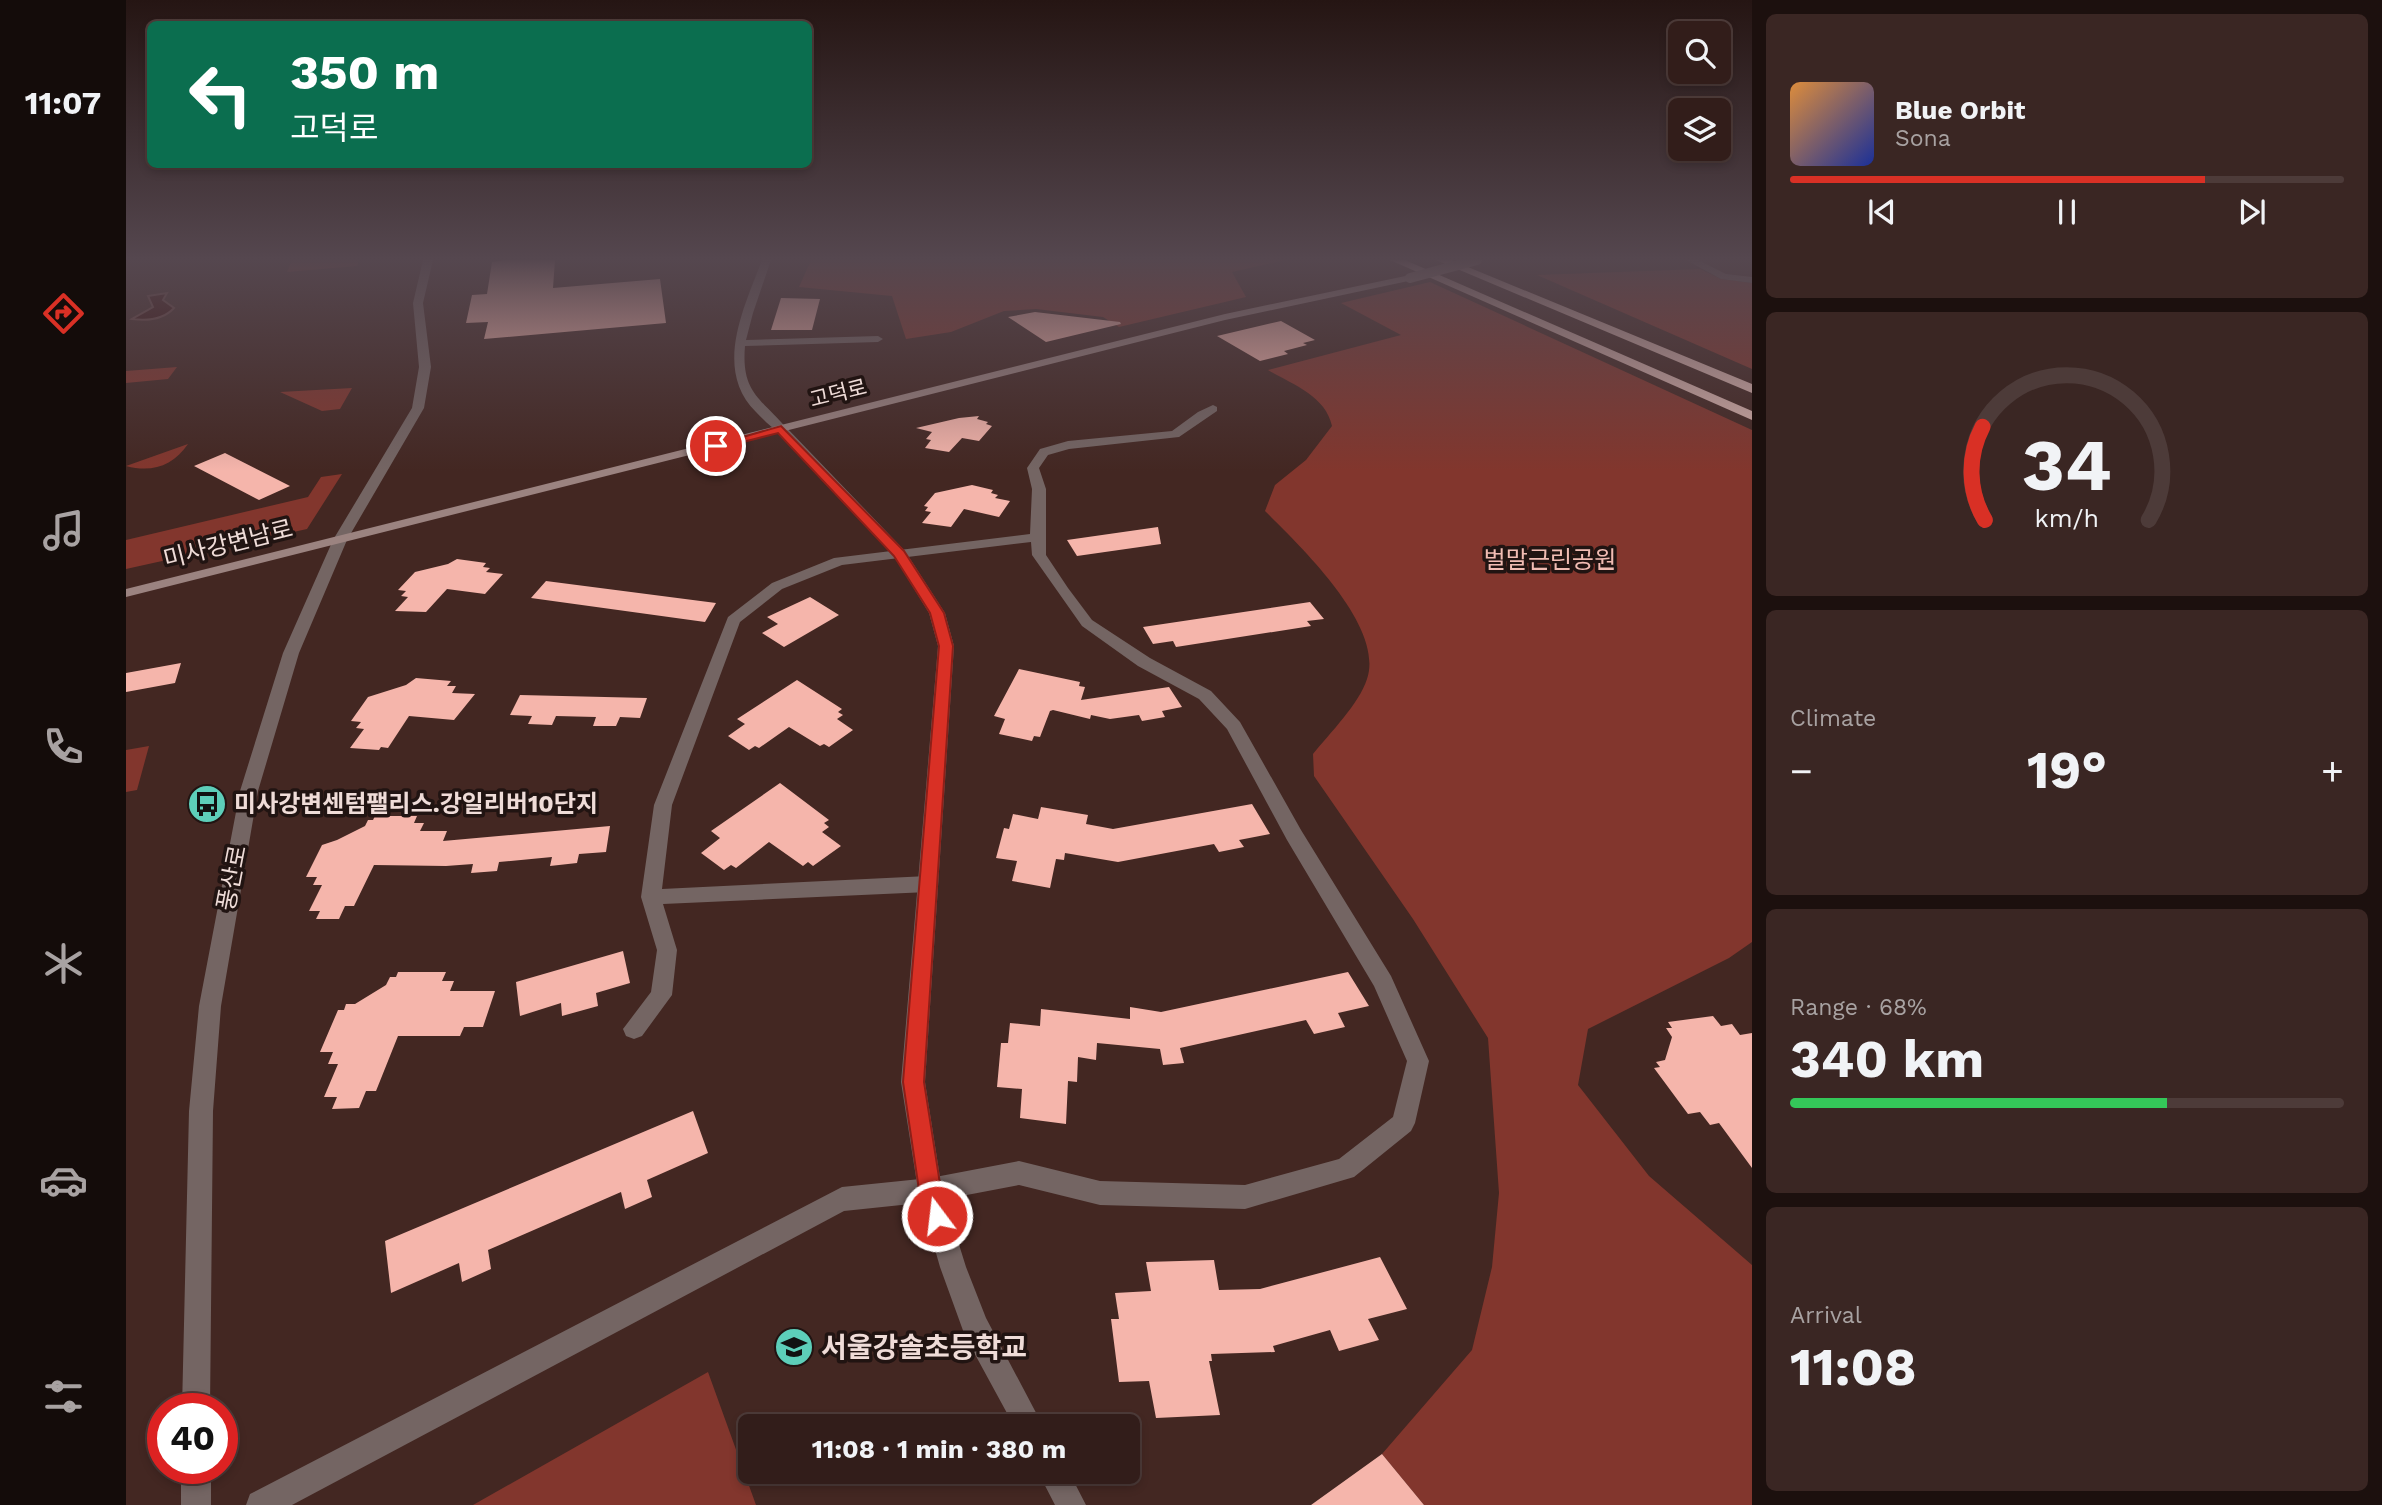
<!DOCTYPE html>
<html lang="en">
<head>
<meta charset="utf-8">
<style>
  :root { --surface:#321d1a; --page:#3a2623; --text:#f1f3f6; --muted:#a8a2a2; --line:#4d3b39; --accent:#d93025 }
  body { margin:0; font-family:"Work Sans","Noto Sans KR",sans-serif; background:var(--page); color:var(--text); height:100vh; display:flex; flex-direction:column; font-size:26px; white-space:nowrap }
  * { box-sizing:border-box; margin:0 }
  p { font-size:23px; color:var(--muted) }
  .icon { flex:none; width:38px; height:38px; fill:none; stroke:currentColor; stroke-width:2; stroke-linecap:round; stroke-linejoin:round }
  .map { position:relative; flex:1; overflow:hidden }
  .sheet { display:flex; flex-direction:column; gap:14px; padding:14px; background:#1c100e; width:630px }
  .sheet>* { flex:none }
  .banner { position:absolute; left:21px; top:21px; width:665px; height:147px; border-radius:10px; box-shadow:0 4px 10px #0003,0 0 0 2px var(--line); background:#0b6e4f; color:#fff; overflow:hidden }
  .tools { position:absolute; left:1542px; top:21px; display:grid; gap:14px }
  .tools a { display:grid; place-items:center; width:63px; height:63px; border-radius:10px; background:var(--surface); box-shadow:0 4px 10px #0003,0 0 0 2px var(--line); font-size:35px }
  .speed { position:absolute; left:21px; top:1393px; display:flex; gap:14px; font-size:35px; font-weight:700; text-align:center }
  .speed>* { display:grid; place-content:center; width:91px; height:91px; border-radius:50%; background:var(--surface); box-shadow:0 4px 10px #0003,0 0 0 2px var(--line); line-height:1 }
  .speed .limit { border:10px solid #d22; background:#fff; color:#111 }
  .pin { position:absolute; display:grid; place-items:center; width:60px; height:60px; color:#fff; margin:-30px; border:4px solid #fff; border-radius:50%; box-shadow:0 2px 7px #0007 }
  .me { position:absolute; width:77px; margin:-38px; rotate:345deg; stroke-linejoin:round; filter:drop-shadow(0 0 5px #0008) }
  .turn { display:flex; align-items:center; gap:24px; height:147px; padding:0 28px; font-size:32px }
  .turn .icon { width:91px; height:91px; stroke-width:2.5 }
  .turn b { display:block; font-size:49px; line-height:60px }
  .big { font-size:52px; font-weight:700; line-height:1.1 }
  .sheet .widget { flex:1; display:flex; flex-direction:column; justify-content:center; gap:10px; min-width:0; padding:0 24px; border-radius:10px; background:var(--page) }
  .sheet .dial { align-items:center; gap:0 }
  .dial svg { height:182px; overflow:visible; fill:none; stroke:var(--line); stroke-width:7; stroke-linecap:round; text-anchor:middle }
  .dial text { fill:var(--text); stroke:none }
  .song { display:flex; align-items:center; gap:21px }
  .cover { width:84px; height:84px; border-radius:10px; background:linear-gradient(135deg,hsl(30 70% 55%),hsl(230 70% 35%)) }
  .played { height:7px; border-radius:4px; background:linear-gradient(90deg,var(--accent) 75%,var(--line) 75%) }
  .keys { display:flex; justify-content:space-around; direction:ltr }
  .heat { display:flex; justify-content:space-between; align-items:center; font-size:38px; direction:ltr }
  .charge { height:10px; border-radius:5px; background:linear-gradient(90deg,#34c759 68%,var(--line) 0) }
  .trip { position:absolute; left:612px; top:1414px; width:402px; height:70px; border-radius:10px; background:var(--surface); box-shadow:0 4px 10px #0003,0 0 0 2px var(--line); font-weight:700; line-height:70px; text-align:center }
  main { display:flex; flex:1; min-height:0 }
  .tabs { display:flex; flex-direction:column; width:126px; justify-content:space-around; align-items:center; background:#140c0a; color:var(--muted) }
  .tabs .icon { width:49px; height:49px }
  .tabs .on { color:var(--accent) }
  .tabs b { font-size:32px; color:var(--text) }
  .map>svg:first-child { display:block }
  .green { fill:#82362d }
  .water { fill:#350503; stroke:#6d4643; stroke-width:2 }
  .building { fill:#f5b5ab }
  .lines { fill:none; stroke-linecap:round; stroke-linejoin:round }
  .minor { fill:#746563; fill-rule:evenodd }
  .tertiary { fill:#746563; fill-rule:evenodd }
  .secondary { fill:#9b8380; fill-rule:evenodd }
  .motorway { fill:#d4afa9; fill-rule:evenodd }
  .secondary-bridge { stroke:#9b8380; stroke-width:10 }
  .route { fill:#d93025; stroke:#8d1f18; stroke-width:2 }
  .labels { text-anchor:middle; dominant-baseline:central; stroke-width:7; stroke-linejoin:round; paint-order:stroke }
  .far-street-label { font-size:21px; fill:#efdcd8; stroke:#211412 }
  .street-label { font-size:24px; fill:#efdcd8; stroke:#211412 }
  .park-label { font-size:24px; fill:#f1bcb3; stroke:#211412 }
  .poi-label { font-size:24px; font-weight:bold; fill:#efdcd8; stroke:#211412; text-anchor:start }
  .near-poi-label { font-size:28px; font-weight:bold; fill:#efdcd8; stroke:#211412; text-anchor:start }
</style>
</head>
<body>
<main>
<nav class="tabs">
<b>11:07</b>
<svg class="icon on" aria-label="directions" viewBox="0 0 24 24"><path d="M12 3l9 9-9 9-9-9zM9 14v-3h6M13 9l2 2-2 2"/></svg>
<svg class="icon" aria-label="music" viewBox="0 0 24 24"><path d="M9 18V5l10-2v13"/><circle cx="6" cy="18" r="3"/><circle cx="16" cy="16" r="3"/></svg>
<svg class="icon" aria-label="phone" viewBox="0 0 24 24"><path d="M5 4h4l2 5-3 2q2 4 5 5l2-3 5 2v4C11 20 4 13 5 4z"/></svg>
<svg class="icon" aria-label="climate" viewBox="0 0 24 24"><path d="M12 3v18M4 7l16 10M4 17L20 7"/></svg>
<svg class="icon" aria-label="car" viewBox="0 0 24 24"><path d="M5 17H2v-5l4-1 3-4h7l3 4 3 1v5h-3M9 17h6M6 11h13"/><circle cx="7" cy="17" r="2"/><circle cx="17" cy="17" r="2"/></svg>
<svg class="icon" aria-label="filters" viewBox="0 0 24 24"><path d="M4 7h16M4 17h16"/><circle cx="9" cy="7" r="2"/><circle cx="15" cy="17" r="2"/></svg>
</nav>
<div class="map">
<svg width="1626" height="1505" viewBox="0 0 1626 1505">
  <rect width="100%" height="100%" fill="#432722"/>
  <path class="green" d="M166,260H233L231,266L161,272Z
    M685,260H1159L1106,272L1120,297L993,327L977,317L910,309L878,311L825,332L780,339L766,296L673,287Z
    M1574,269L1595,279L1626,283V369L1411,275Z
    M1304,282L1626,430V942L1603,958L1462,1029L1452,1085L1523,1176L1626,1265V1505H1298L1256,1454L1346,1350L1366,1267L1373,1193L1362,1038L1287,919L1188,776L1187,754C1204,733 1233,704 1241,679C1259,626 1173,545 1139,511L1149,485L1180,460L1206,426C1200,396 1166,384 1142,370L1275,335L1215,303Z
    M51,367L42,379L0,383V371Z
    M226,388L214,409L196,411L154,392Z
    M62,444C47,466 26,473 0,466Z
    M216,474L181,529L0,569V540L182,497L195,477Z
    M23,746L11,790L0,792V750Z
    M582,1372L630,1505H347Z"/>
  <path class="water" d="M41,293L37,300L48,308C37,320 21,321 6,319L27,307L22,296Z"/>
  <path class="building" d="M381,260H429L427,288L534,279L540,323L358,339L362,322L340,323L346,295L361,294L366,262Z
    M655,298L694,299L686,330H645Z
    M909,312L994,322L995,324L920,342L882,317Z
    M1155,321L1189,340L1177,343L1181,345L1158,351L1162,354L1134,361L1091,336Z
    M853,416L851,419L862,422L860,424L866,426L853,441L836,438L823,452L799,448L805,440L800,439L806,432L790,428L833,418Z
    M99,453L164,486L133,500L68,466Z
    M846,485L867,490L865,493L872,495L869,498L884,501L873,517L838,509L825,527L796,523L805,512L799,511L802,507L798,506L809,493Z
    M1032,527L1035,544L951,556L941,540Z
    M331,559L360,563L357,567L364,568L360,572L377,574L359,594L321,589L300,612L269,611L282,597L275,596L280,591L272,590L289,572L322,564Z
    M420,581L590,603L579,622L405,598Z
    M684,597L713,615L658,647L636,633L652,624L641,617Z
    M1184,602L1198,619L1181,621L1185,626L1050,647L1047,641L1027,644L1017,627Z
    M55,663L49,683L0,692V673Z
    M893,669L954,682L953,686L959,687L955,700L1043,687L1056,707L1036,711L1039,717L1016,721L1013,715L984,719L965,715L964,719L927,710L924,711L914,737L908,736L906,741L873,734L879,719L868,716Z
    M290,678L325,681L321,686H330L326,693L349,694L328,720L283,716L262,748L255,747L253,750L224,748L238,729L230,728L235,722L225,721L242,697L280,685Z
    M671,680L716,709L712,712L717,715L711,719L727,730L703,747L698,744L694,746L663,727L633,748L629,746L623,750L602,736L619,724L611,719Z
    M394,695L521,698L514,718L494,717L490,726H467L470,717L430,716L426,725L402,724L406,716L384,715Z
    M654,783L703,820L698,823L703,827L696,832L715,846L687,866L682,862L677,866L643,842L610,868L605,865L598,870L575,853L594,838L585,831Z
    M1126,804L1144,834L1113,840L1118,847L1093,852L1088,844L992,862L939,853L938,860L930,859L924,888L886,881L891,861L870,858L878,828L883,829L887,814L912,819L915,807L962,815L960,824L987,829Z
    M249,816H291L288,823H298L294,831H321L317,841L484,826L480,852L453,854L451,863L424,866L426,857L373,862L371,871L345,873L347,864L320,866L248,865L228,906H219L213,919H190L194,911H183L196,885H187L191,877H180L196,845L211,840L239,826L242,820H247Z
    M497,951L504,983L470,993L472,1006L436,1016L435,1003L394,1016L390,982Z
    M272,972H320L316,981H328L324,991H369L357,1027H338L334,1036H272L250,1091H240L233,1108L206,1109L211,1097H198L212,1064H202L207,1052H194L212,1010H218L220,1004H229L260,985L264,977H270Z
    M1222,972L1243,1006L1212,1013L1219,1027L1188,1034L1180,1020L1054,1048L1058,1063L1037,1065L1034,1049L971,1043L970,1060L952,1057L951,1082L942,1081L940,1124L894,1118L896,1089L871,1087L875,1043H882L884,1023L914,1026L915,1009L1004,1019V1007L1035,1012Z
    M1587,1016L1595,1026L1606,1024L1614,1035L1626,1033V1168L1593,1123L1584,1125L1574,1112L1562,1114L1528,1068L1534,1067L1530,1062L1539,1060L1546,1037L1540,1028H1546L1542,1022Z
    M567,1111L582,1153L521,1180L526,1197L499,1209L495,1192L362,1250L365,1269L336,1282L333,1263L265,1293L259,1241Z
    M1254,1257L1281,1309L1242,1319L1253,1340L1213,1351L1204,1330L1147,1346L1149,1352L1085,1354L1086,1361H1083L1094,1415L1030,1418L1023,1381L993,1382L985,1319H993L989,1293L1025,1291L1020,1262L1088,1260L1093,1290L1134,1289Z
    M1256,1454L1298,1505H1185Z"/>
  <g class="lines">
    <path class="minor" d="M636,260H645L627,313L620,340L752,336L757,339L752,342L619,346C615,393 635,398 661,429L655,433C646,429 637,419 630,412C587,369 618,308 636,260Z
      M1560,260H1572L1600,274L1626,277V283L1595,279Z
      M1087,405L1091,407V411L1053,437L943,449L922,455L913,468L920,489V555L942,588L966,620L1024,658L1085,691L1114,722L1175,830L1265,976L1303,1061L1289,1123L1285,1131L1228,1177L1119,1209L974,1205L893,1185L804,1202L718,1211L166,1505H120L124,1494L716,1187L804,1178L893,1161L974,1181L1119,1185L1213,1159L1267,1117L1281,1061L1248,986L1161,840L1101,729L1073,699L1012,666L956,626L906,555L905,542L716,565L656,589L614,622L546,805L536,889L802,876L809,879L812,884L809,889L802,892L537,904L551,950L546,995L516,1036L508,1039L500,1036L497,1029L525,992L531,950L515,897L528,805L602,617L646,583L708,558L904,534L906,489L901,468L914,449L942,441L1046,431L1072,412Z"/>
    <path class="tertiary" d="M297,260H307L297,303L305,367L298,408L221,540L173,653L132,791L95,1006L87,1111L84,1409H56L63,1111L73,1006L114,791L157,653L207,540L286,408L293,367L287,303Z
      M655,425L659,426L779,551L819,613L828,646L799,1082L816,1190L840,1267L860,1318L917,1426H888L839,1336L814,1267L792,1190L775,1082L812,646L803,613L768,556L651,432V426Z
      M55,1468H85V1505H55Z
      M912,1472H943L960,1505H929Z"/>
    <path class="secondary" d="M1284,275L1289,278L1287,280L1099,320L0,597V589L1099,314Z"/>
    <path class="motorway" d="M1264,260H1279L1626,411V420Z
      M1310,260H1325L1626,384V393Z"/>
    <path class="secondary-bridge" d="M1284,278L1351,260"/>
  </g>
  <linearGradient id="sky" x2="0" y2="1"><stop stop-color="#251513"/><stop offset="0.55" stop-color="#55474f"/><stop offset="1" stop-color="#55474f" stop-opacity="0"/></linearGradient>
  <rect width="1626" height="471" fill="url(#sky)"/>
  <path class="route" d="M655,426L778,551L818,613L827,646L798,1082L815,1190L823,1216L820,1224L811,1227L803,1224L793,1190L777,1082L813,646L804,613L768,556L652,433L590,449L585,446Z"/>
  <defs>
    <symbol id="bus-disc" viewBox="-11 -11 22 22"><circle r="9.5" fill="#5dceb9" stroke="#211412"/><path d="M-5-6H5V4H4V6H2V4H-2V6H-4V4H-5ZM-3.5-4V0h7V-4ZM-3.5 1.2v1.5H-2V1.2ZM2 1.2v1.5H3.5V1.2Z" fill="#111"/></symbol>
    <symbol id="school-disc" viewBox="-11 -11 22 22"><circle r="9.5" fill="#5dceb9" stroke="#211412"/><path d="M0-5L7-2L0 1L-7-2ZM-4 1L0 2.5L4 1V4Q0 6-4 4Z" fill="#111"/></symbol>
  </defs>
  <g fill-rule="evenodd">
    <use href="#bus-disc" x="59" y="782" width="44" height="44"/>
    <use href="#school-disc" x="646" y="1325" width="44" height="44"/>
  </g>
  <g class="labels">
    <g class="far-street-label">
      <text transform="translate(712 393) rotate(-14)">고덕로</text>
    </g>
    <g class="street-label">
      <text transform="translate(102 544) rotate(-14)">미사강변남로</text>
      <text transform="translate(106 878) rotate(-79)">풍산로</text>
    </g>
    <g class="park-label">
      <text x="1424" y="560">벌말근린공원</text>
    </g>
    <g class="poi-label">
      <text x="108" y="804">미사강변센텀팰리스.강일리버10단지</text>
    </g>
    <g class="near-poi-label">
      <text x="695" y="1347">서울강솔초등학교</text>
    </g>
  </g>
</svg>
<div class="tools">
<a><svg class="icon" aria-label="search" viewBox="0 0 24 24"><circle cx="10" cy="10" r="6"/><path d="M15 15l6 6"/></svg></a>
<a><svg class="icon" aria-label="layers" viewBox="0 0 24 24"><path d="M12 4l9 5-9 5-9-5zM3 14l9 5 9-5"/></svg></a>
</div>
<div class="speed"><div class="limit">40</div></div>
<div class="pin" style="left:590px;top:446px;background:#d93025"><svg class="icon" aria-label="arrive" viewBox="0 0 24 24"><path d="M6 21V4h12l-3 4 3 4H6"/></svg></div>
<svg class="me" style="left:811px;top:1216px" viewBox="-20 -20 40 40"><circle r="17" fill="#d93025" stroke="#fff" stroke-width="3"/><path d="M0-11L8 9 0 5-8 9z" fill="#fff"/></svg>
<div class="trip">11:08 · 1 min · 380 m</div>
<div class="banner">
<div class="turn"><svg class="icon" aria-label="left" viewBox="0 0 24 24"><path d="M17 20v-9H6M10 6l-5 5 5 5"/></svg><div><b>350 m</b>고덕로</div></div>
</div>
</div>
<section class="sheet">
<div class="widget">
<div class="song"><i class="cover"></i><div><b>Blue Orbit</b><p>Sona</p></div></div>
<div class="played"></div>
<div class="keys"><svg class="icon" aria-label="previous" viewBox="0 0 24 24"><path d="M18 5L8 12l10 7zM5 5v14"/></svg><svg class="icon" aria-label="pause" viewBox="0 0 24 24"><path d="M8 5v14M16 5v14"/></svg><svg class="icon" aria-label="next" viewBox="0 0 24 24"><path d="M6 5l10 7-10 7zM19 5v14"/></svg></div>
</div>
<div class="widget dial"><svg viewBox="0 0 100 80">
<path d="M14 69A42 42 0 1 1 86 69"/>
<path d="M14 69A42 42 0 0 1 13 28" stroke="#d93025"/>
<text x="50" y="56" font-size="32" font-weight="700">34</text>
<text x="50" y="72" font-size="11">km/h</text>
</svg></div>
<div class="widget"><p>Climate</p>
<div class="heat"><a>−</a><b class="big">19°</b><a>+</a></div>
</div>
<div class="widget"><p>Range · 68%</p><b class="big">340 km</b><div class="charge"></div></div>
<div class="widget"><p>Arrival</p><b class="big">11:08</b></div>
</section>
</main>
</body>
</html>
